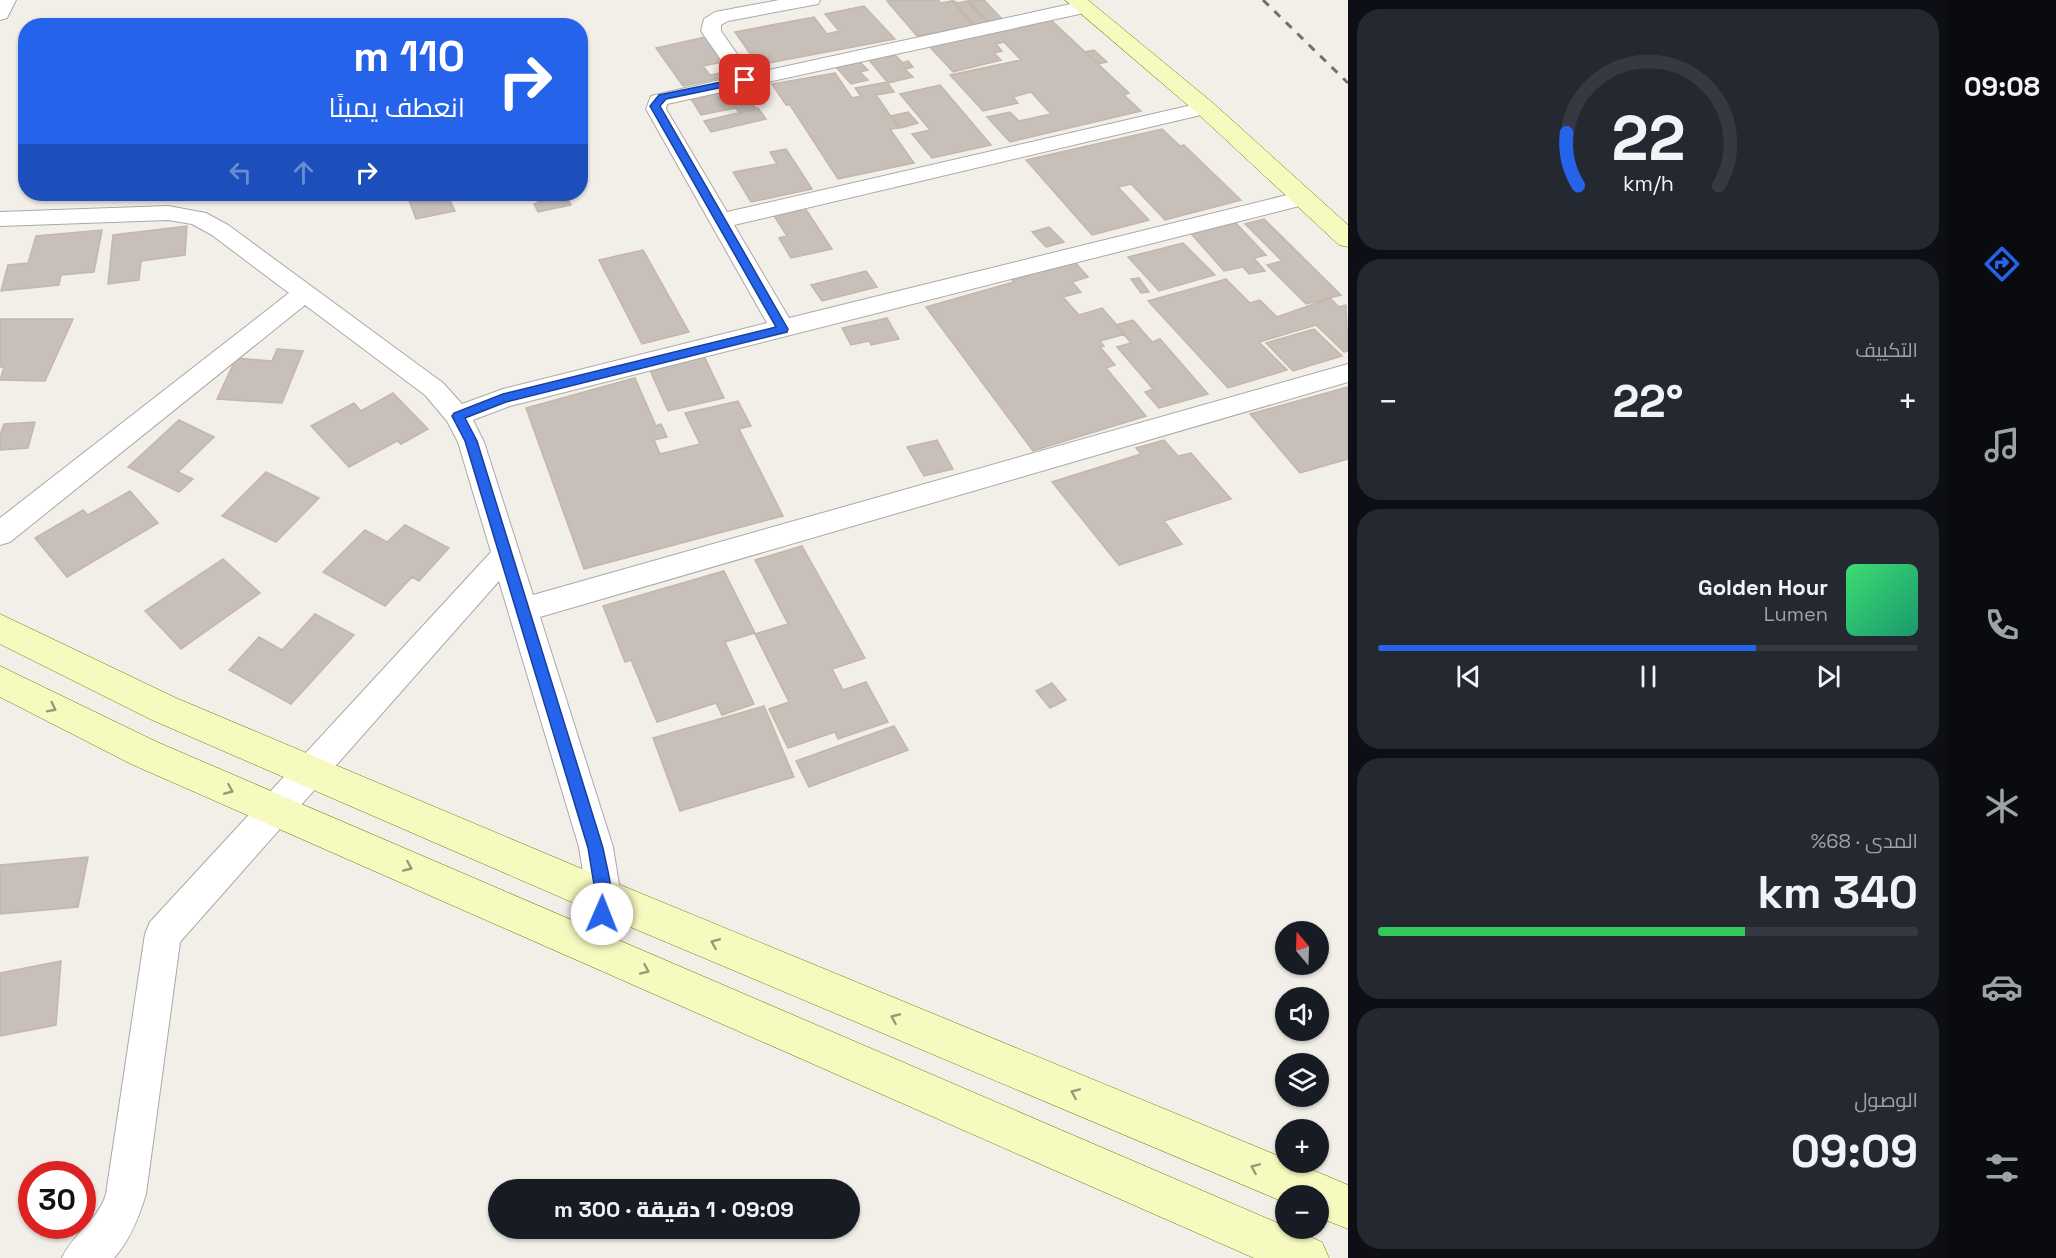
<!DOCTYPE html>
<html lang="ar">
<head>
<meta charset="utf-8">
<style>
  :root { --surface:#171b24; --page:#242831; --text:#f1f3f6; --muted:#9ea1a6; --line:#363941; --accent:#2563eb }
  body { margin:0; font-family:"Space Grotesk",Cairo,sans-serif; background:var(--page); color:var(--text); direction:rtl; height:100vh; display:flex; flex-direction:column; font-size:22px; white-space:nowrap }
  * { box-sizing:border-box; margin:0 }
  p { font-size:20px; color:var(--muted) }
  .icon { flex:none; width:33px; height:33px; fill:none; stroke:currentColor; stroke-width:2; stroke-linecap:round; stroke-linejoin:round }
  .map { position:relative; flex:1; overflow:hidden; direction:ltr }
  .side { display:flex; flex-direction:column; gap:9px; padding:9px; background:#0d0f14; width:600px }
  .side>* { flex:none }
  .top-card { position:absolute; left:18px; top:18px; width:570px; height:183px; border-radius:24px; box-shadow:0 2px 4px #0004; direction:rtl; background:#2563eb; color:#fff; overflow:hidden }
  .needle { width:39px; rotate:341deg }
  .tools { position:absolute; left:1275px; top:921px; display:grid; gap:12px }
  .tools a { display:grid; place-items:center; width:54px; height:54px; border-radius:50%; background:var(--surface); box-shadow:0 2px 4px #0004; font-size:30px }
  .speed { position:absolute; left:18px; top:1161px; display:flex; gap:12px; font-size:30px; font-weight:700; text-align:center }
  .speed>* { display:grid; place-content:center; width:78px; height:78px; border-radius:50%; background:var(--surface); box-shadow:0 2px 4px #0004; line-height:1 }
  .speed .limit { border:9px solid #d22; background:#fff; color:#111 }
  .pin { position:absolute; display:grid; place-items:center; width:51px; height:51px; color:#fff; margin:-26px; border-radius:12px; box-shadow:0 3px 9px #0006 }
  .me { position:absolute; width:66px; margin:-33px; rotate:1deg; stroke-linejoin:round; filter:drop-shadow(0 0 4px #0008) }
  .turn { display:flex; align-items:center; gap:21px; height:126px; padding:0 24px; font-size:27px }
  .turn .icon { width:78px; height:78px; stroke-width:2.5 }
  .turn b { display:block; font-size:42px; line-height:51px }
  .lanes { display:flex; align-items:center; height:57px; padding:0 24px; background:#0003; justify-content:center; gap:30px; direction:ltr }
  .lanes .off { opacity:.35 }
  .big { font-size:45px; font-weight:800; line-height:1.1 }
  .side .widget { flex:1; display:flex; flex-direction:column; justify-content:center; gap:9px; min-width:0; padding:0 21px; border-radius:24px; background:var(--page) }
  .side .dial { align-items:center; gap:0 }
  .dial svg { height:156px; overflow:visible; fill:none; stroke:var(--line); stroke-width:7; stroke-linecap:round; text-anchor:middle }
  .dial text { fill:var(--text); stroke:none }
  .song { display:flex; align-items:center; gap:18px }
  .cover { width:72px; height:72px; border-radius:9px; background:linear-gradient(135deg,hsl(140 70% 55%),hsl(160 70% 35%)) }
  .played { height:6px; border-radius:3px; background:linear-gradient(90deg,var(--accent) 70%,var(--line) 70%) }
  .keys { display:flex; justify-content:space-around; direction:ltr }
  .heat { display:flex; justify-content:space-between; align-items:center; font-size:33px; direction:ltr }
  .charge { height:9px; border-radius:4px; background:linear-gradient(90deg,#34c759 68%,var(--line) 0) }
  .trip { position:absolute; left:488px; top:1179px; width:372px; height:60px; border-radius:30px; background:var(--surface); box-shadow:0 2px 4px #0004; font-weight:800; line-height:60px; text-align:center; direction:rtl }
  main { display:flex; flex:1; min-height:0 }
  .menu { display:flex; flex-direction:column; width:108px; justify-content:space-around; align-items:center; background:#090b0e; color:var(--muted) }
  .menu .icon { width:42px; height:42px }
  .menu .on { color:var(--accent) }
  .menu b { font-size:27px; color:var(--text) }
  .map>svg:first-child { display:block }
  .building { fill:#c7bfb8; stroke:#c4b6ab; stroke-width:1.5 }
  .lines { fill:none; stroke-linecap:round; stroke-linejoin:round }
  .street-casing { stroke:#a9a9a9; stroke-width:2 }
  .secondary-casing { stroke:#707d05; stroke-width:1 }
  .street { fill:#fff; fill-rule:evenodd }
  .secondary { fill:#f7fabf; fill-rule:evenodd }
  .rail { stroke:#707070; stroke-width:3; stroke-dasharray:8 8; stroke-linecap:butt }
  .oneway { stroke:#979978 }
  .route { fill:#2563eb; stroke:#184099; stroke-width:1.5 }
</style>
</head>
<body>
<main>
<nav class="menu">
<b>09:08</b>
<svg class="icon on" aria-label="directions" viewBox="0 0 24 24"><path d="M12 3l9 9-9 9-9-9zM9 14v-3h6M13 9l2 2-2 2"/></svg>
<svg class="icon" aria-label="music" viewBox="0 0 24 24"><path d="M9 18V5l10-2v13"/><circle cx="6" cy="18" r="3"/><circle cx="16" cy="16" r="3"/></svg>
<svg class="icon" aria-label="phone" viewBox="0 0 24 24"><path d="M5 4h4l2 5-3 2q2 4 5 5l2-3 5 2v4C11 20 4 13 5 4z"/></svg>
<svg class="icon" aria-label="climate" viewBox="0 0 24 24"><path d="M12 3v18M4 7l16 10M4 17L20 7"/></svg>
<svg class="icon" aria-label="car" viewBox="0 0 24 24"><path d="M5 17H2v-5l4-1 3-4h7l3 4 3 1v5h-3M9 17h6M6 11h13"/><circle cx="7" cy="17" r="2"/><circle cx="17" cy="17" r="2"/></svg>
<svg class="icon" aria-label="filters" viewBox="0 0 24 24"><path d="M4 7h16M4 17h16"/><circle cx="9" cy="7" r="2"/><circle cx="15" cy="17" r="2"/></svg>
</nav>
<section class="side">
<div class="widget dial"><svg viewBox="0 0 100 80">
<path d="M14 69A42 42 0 1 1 86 69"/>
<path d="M14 69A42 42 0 0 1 8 42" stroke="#2563eb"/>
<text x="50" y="56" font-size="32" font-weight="700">22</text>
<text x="50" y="72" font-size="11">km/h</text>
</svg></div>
<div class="widget"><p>التكييف</p>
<div class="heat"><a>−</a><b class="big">22°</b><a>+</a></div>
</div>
<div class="widget">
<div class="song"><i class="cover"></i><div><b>Golden Hour</b><p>Lumen</p></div></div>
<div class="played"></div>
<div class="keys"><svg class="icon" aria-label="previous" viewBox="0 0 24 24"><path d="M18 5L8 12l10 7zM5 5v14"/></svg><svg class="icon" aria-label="pause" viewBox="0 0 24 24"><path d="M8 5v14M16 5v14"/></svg><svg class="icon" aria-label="next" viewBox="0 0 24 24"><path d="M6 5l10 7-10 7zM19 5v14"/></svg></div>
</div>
<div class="widget"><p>المدى · 68%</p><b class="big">340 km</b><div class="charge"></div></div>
<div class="widget"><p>الوصول</p><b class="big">09:09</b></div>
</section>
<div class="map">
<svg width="1348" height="1258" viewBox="0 0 1348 1258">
  <rect width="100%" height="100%" fill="#f2efe9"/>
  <path class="building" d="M895,0H938L941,3L952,1L974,26L917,36L887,1Z
    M951,0L958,3L967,1L988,23L976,26Z
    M968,0H984L1003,20L990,23Z
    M864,6L895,39L758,65L735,32L814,17L827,34L839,31L825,14Z
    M1051,20L1129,93L1124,95L1141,111L1010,142L987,117L1010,112L1019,121L1051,114L1031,92L1013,97L1018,103L983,111L950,75L1021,60L1004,42L996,44L1002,51L994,53L1001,60L953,72L929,46Z
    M705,37L723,62L703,66L710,75L731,71L734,75L683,86L656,48Z
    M1094,50L1107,62L1098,64L1085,52Z
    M895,55L903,63L908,61L913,67L905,69L913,77L888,83L869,60Z
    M860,62L868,70L860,72L868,80L851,84L836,67Z
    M835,73L852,98L861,96L855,88L887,82L894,92L876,95L899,128L890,129L914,163L838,179L790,105H786L772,84Z
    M940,85L991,145L932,158L912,134L930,130L900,94Z
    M731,86L737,96L746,94L756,109L738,112L736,108L701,115L688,94Z
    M758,108L766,119L711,132L704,121Z
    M908,112L918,123L901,128L891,116Z
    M1162,129L1180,146L1184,145L1241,200L1165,220L1131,184L1118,187L1149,220L1092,235L1026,160Z
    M786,149L812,189L751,202L733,172L777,164L770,152Z
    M437,194H447L455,211L416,219L409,200Z
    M534,194H573L574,195L538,203Z
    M567,197L571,205L538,212L534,204Z
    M803,205L832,249L791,258L779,238L787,236L772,213Z
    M1264,219L1341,295L1306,304L1267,265L1282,261L1245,224Z
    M1233,220L1266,255L1254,258L1265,271L1249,274L1243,267L1224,271L1187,229Z
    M187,226L185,255L141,261L139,280L108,284L113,235Z
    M1049,227L1064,242L1046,247L1032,232Z
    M102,230L94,272L61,275L59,285L1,291L8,265L28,263L36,236Z
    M1183,243L1215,275L1159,291L1128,257Z
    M643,250L689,332L642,344L599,260Z
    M1073,260L1088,277L1072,282L1081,292L1063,297L1079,315L1102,308L1125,334L1100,341L1104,346L1100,347L1115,365L1106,368L1146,416L1033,451L926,307L1014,282L1010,278Z
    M866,271L877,287L822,301L811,285Z
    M1139,278L1149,292L1141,293L1131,279Z
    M1226,279L1250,303L1260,300L1277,317L1330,298L1339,307L1346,305L1348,351L1344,352L1316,325L1259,342L1287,370L1228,388L1148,301Z
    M887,318L899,339L871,345L869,341L851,345L842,328Z
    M0,319H73L45,381L0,380L4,367H0Z
    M1133,320L1152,342L1160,339L1208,394L1159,408L1145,392L1153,389L1117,347L1131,343L1116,325Z
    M1314,329L1342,356L1293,371L1266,343Z
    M277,349L303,351L282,403L217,399L236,358L272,361Z
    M704,356L724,398L668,411L649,368Z
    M635,378L656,426L661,424L667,437L654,440L660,454L700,444L685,413L738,401L751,426L739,429L783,516L584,569L526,408Z
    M1348,387V459L1300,473L1250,414Z
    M393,393L428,429L401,444L397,441L349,467L311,426L354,403L361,411Z
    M179,420L214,437L178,472L193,479L179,492L128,467Z
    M35,422L28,448L0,450V435L4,424Z
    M937,440L953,469L924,476L907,447Z
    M1164,440L1178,456L1191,453L1231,499L1164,521L1182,544L1119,565L1052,482L1141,454L1136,448Z
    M266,472L319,498L276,542L222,516Z
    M130,491L158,523L67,577L35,538L83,510L88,515Z
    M405,525L449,548L419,581L412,577L385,606L323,572L365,530L387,542Z
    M802,546L865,658L832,669L843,690L866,682L888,722L838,739L835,732L788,748L769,709L789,702L755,634L788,624L755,560Z
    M223,559L260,593L181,649L145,611Z
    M724,571L755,633L725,642L754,704L722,715L716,703L657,722L631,660L625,662L603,606Z
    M315,614L354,635L291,704L229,670L259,637L282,650Z
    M1052,683L1066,700L1050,708L1036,691Z
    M764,706L794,777L680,811L653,738Z
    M894,726L908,750L809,787L796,761Z
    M88,857L78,907L0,914V865Z
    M61,961L56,1025L0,1036V973Z"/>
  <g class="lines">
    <defs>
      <path id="street" d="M0,0H16L7,18L0,20Z
        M779,0H820L818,4L728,21L721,25V31L751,74L1084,1L1094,7L1084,13L667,104L666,109L727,212L1205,102L1212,104L1215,108L1212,112L1205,114L734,225L789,318L1303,191L1311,193L1314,198L1311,203L510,406L473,420L484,442L533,595L1348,364V382L540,617L613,847L621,897L616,949L611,961L598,967L585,961L580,949L587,897L579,847L499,581L180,942L146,1194C139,1217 130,1240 114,1258H62C73,1233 98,1221 106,1194L145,934L150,922L491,552L458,442L447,421L425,395L305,305L10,542L0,545V518L289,293L212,235L192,224L168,220L0,226V212L168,206L206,213L228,225L443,383L462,404L503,389L767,323L646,109L651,96L733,77L701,31L704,19L715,12Z"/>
      <path id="secondary" d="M1065,0H1088L1213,103L1348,225V247L1339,245L1197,113Z
        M0,614L176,698L618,884L1286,1159V1162H1294L1348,1185V1229L1318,1217V1196H1286V1203L590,910L152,720L0,644Z
        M0,666L157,742L1322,1242L1329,1258H1254L131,764L0,697Z"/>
    </defs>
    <use href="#street" class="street-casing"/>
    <use href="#secondary" class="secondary-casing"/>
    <use href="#street" class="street"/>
    <use href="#secondary" class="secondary"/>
    <path class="rail" d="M1263,0L1348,83"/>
  </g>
  <defs><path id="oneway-chevron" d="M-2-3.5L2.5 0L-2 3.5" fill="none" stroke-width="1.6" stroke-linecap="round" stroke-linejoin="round" transform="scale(1.5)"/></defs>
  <g class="oneway">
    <use href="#oneway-chevron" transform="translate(52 708) rotate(27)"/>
    <use href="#oneway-chevron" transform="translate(229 790) rotate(23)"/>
    <use href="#oneway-chevron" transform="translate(408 867) rotate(23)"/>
    <use href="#oneway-chevron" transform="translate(715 943) rotate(-157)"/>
    <use href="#oneway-chevron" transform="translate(645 970) rotate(24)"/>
    <use href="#oneway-chevron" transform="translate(895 1018) rotate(-157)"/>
    <use href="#oneway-chevron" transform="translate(1075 1093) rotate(-157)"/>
    <use href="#oneway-chevron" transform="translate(1255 1168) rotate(-157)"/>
  </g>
  <path class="route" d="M745,77L748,78V82L666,99L660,106L788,329L787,332L506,402L465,418L477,441L603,848C607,870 617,897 608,920L602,922L596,920L594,914L596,897L588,848L465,441L452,416L454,413L503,394L776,327L650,106L659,95Z"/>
</svg>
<div class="tools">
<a><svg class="needle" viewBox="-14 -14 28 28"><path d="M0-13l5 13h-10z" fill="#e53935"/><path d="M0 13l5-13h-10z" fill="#9ea1a6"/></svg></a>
<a><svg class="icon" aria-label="sound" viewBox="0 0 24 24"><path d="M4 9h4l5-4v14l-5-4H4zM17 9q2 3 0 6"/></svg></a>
<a><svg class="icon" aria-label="layers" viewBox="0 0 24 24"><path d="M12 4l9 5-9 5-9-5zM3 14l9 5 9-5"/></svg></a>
<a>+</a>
<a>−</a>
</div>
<div class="speed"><div class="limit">30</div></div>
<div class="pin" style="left:745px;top:80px;background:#d93025"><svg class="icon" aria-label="arrive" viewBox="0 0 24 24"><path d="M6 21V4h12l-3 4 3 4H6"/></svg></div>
<svg class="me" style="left:602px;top:914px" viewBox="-20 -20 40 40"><circle r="19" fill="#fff"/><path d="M0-13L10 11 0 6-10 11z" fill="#2563eb"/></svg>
<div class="trip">09:09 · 1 دقيقة · 300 m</div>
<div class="top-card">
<div class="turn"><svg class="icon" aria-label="right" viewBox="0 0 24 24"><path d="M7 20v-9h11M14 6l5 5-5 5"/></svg><div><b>110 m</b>انعطف يمينًا</div></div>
<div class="lanes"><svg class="icon off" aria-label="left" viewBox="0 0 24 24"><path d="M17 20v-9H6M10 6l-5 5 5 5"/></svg><svg class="icon off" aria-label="ahead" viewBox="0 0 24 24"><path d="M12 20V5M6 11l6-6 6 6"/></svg><svg class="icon" aria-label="right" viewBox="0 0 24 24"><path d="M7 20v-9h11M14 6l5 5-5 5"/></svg></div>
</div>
</div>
</main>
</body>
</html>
